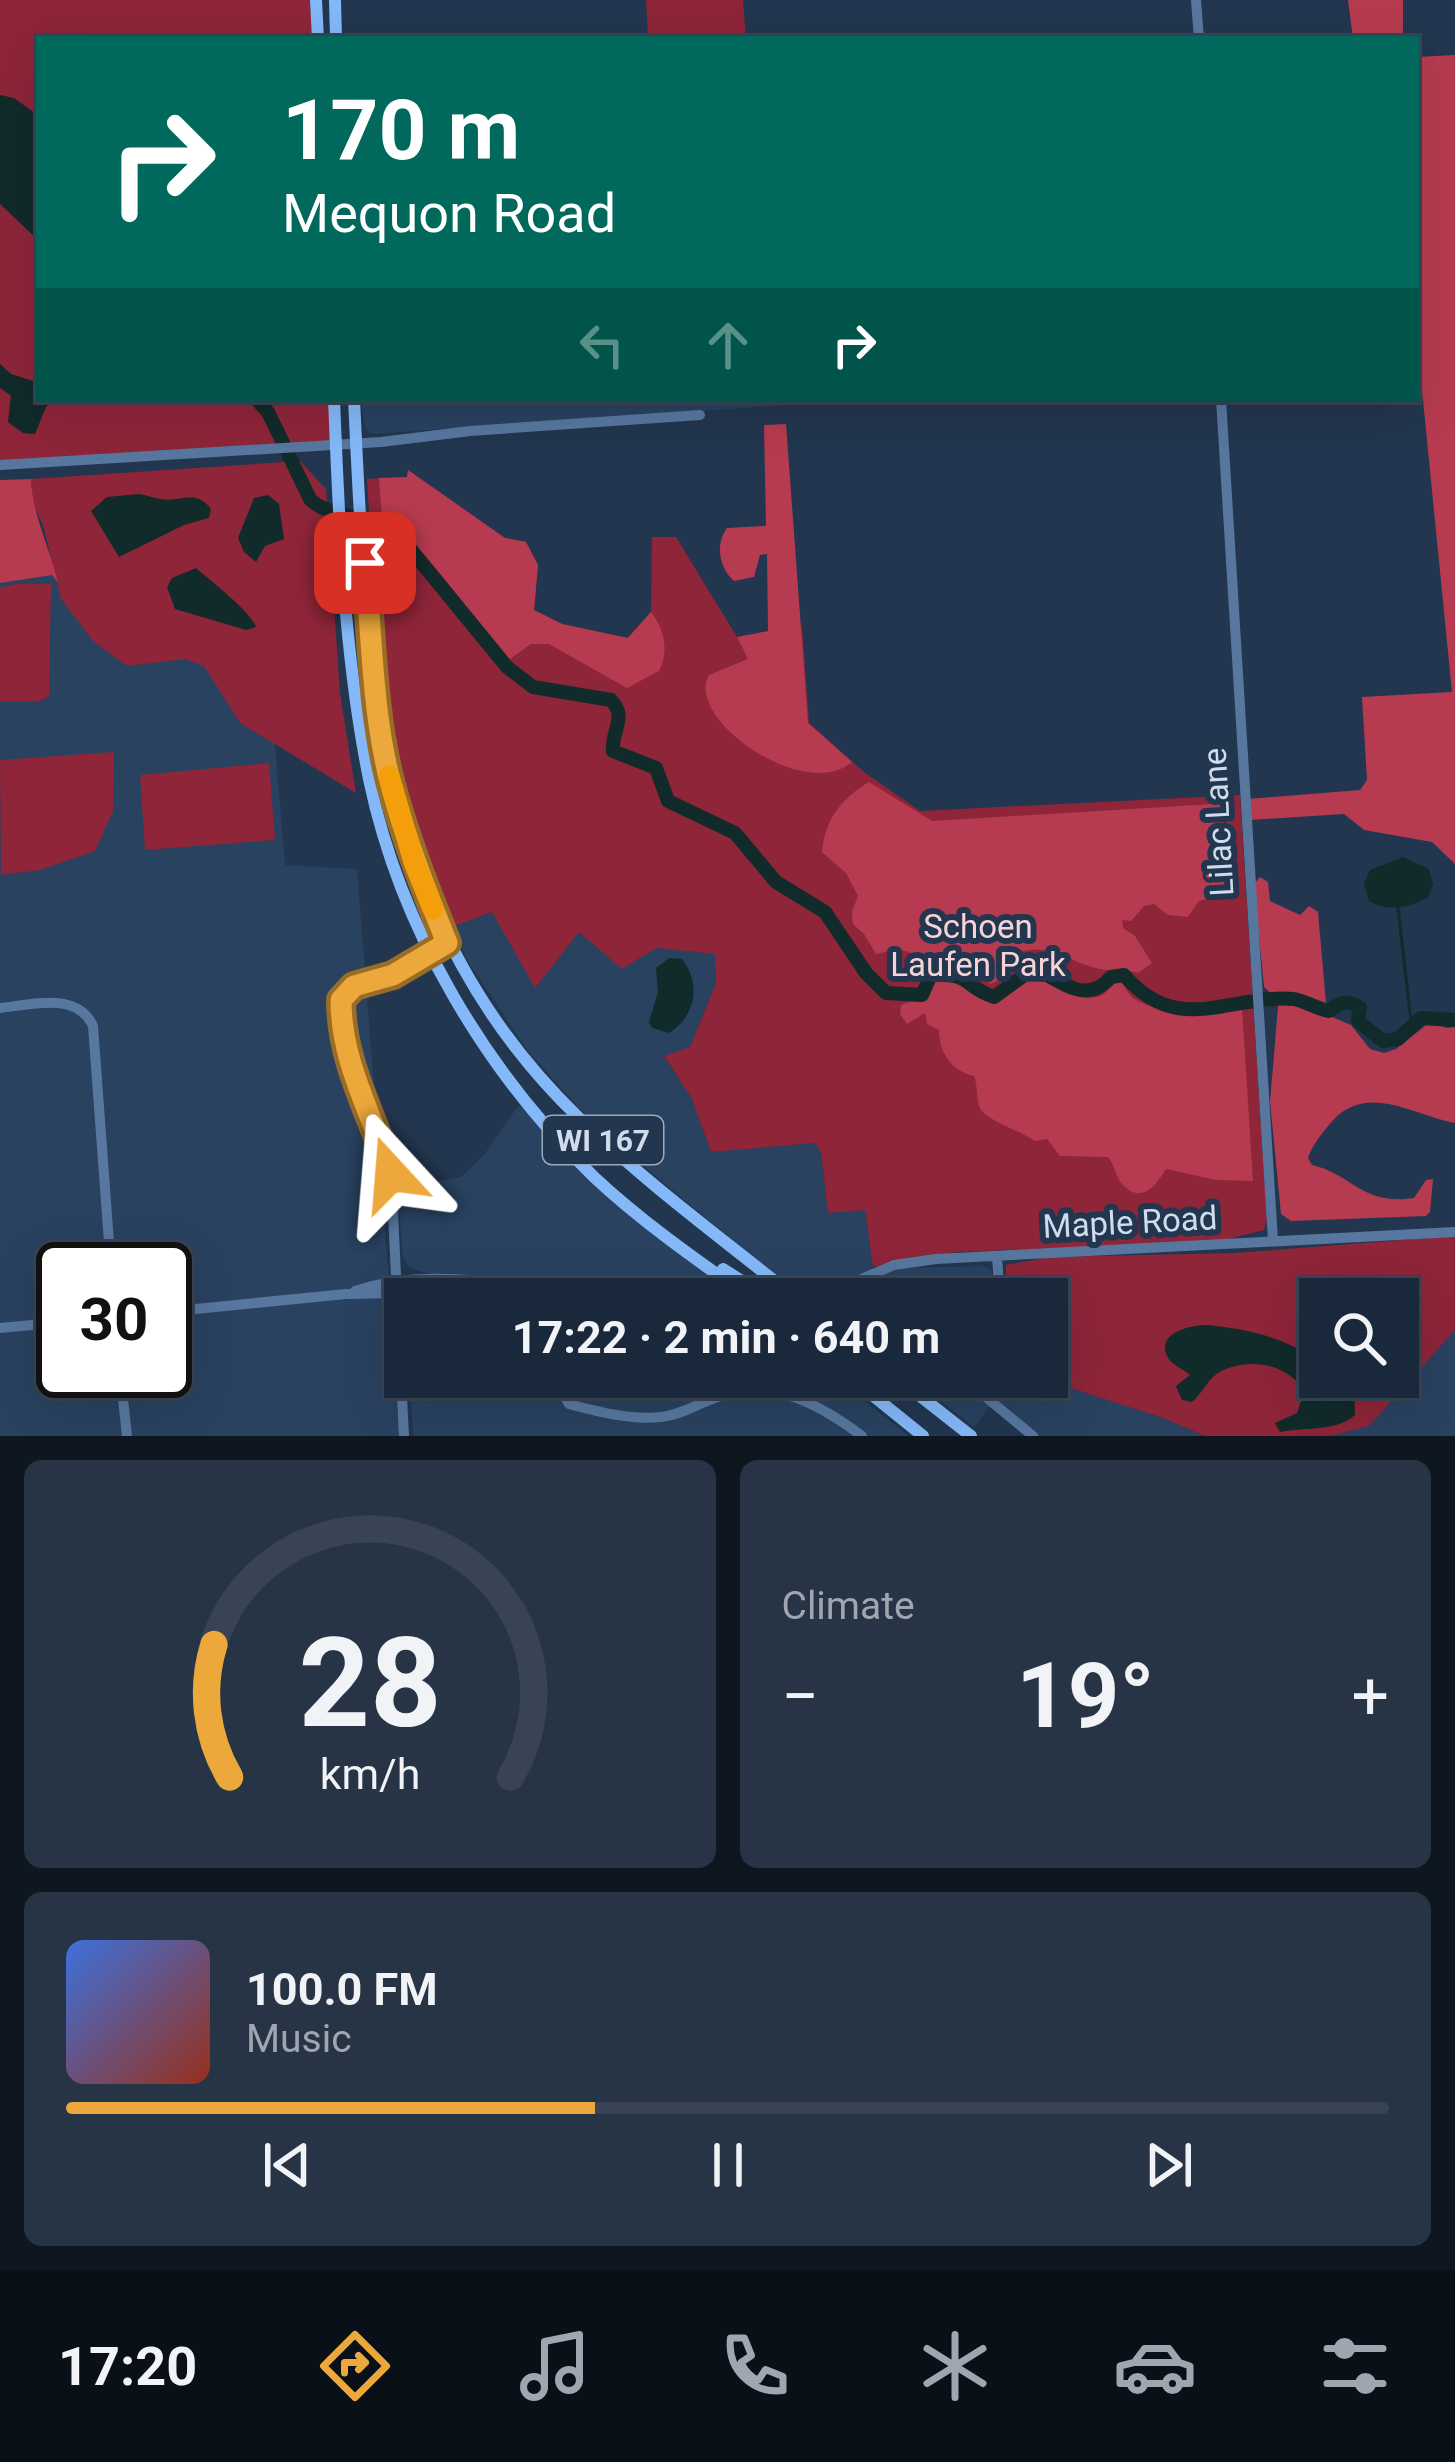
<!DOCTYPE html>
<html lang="en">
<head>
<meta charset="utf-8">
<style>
  :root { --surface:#1a283b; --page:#273446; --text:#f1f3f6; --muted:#9fa6af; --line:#384455; --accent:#eda83b }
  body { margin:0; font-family:Roboto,sans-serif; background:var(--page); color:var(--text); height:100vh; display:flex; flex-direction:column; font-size:45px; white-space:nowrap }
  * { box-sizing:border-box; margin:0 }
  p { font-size:39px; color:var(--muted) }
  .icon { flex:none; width:66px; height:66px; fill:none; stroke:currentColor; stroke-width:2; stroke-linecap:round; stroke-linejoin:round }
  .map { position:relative; height:1436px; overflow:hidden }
  .panel { display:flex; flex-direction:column; gap:24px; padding:24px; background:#0e1620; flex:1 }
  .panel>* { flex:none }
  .guide { position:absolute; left:36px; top:36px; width:1383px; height:366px; border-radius:0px; box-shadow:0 12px 48px #0002,0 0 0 3px var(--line); background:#00695c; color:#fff; overflow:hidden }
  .controls { position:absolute; left:1299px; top:1278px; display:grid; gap:24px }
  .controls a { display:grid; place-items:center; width:120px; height:120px; border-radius:0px; background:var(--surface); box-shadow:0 12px 48px #0002,0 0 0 3px var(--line); font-size:60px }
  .speed { position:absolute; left:36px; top:1242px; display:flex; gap:24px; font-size:60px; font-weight:700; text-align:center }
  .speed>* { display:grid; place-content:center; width:156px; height:156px; border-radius:50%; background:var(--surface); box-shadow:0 12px 48px #0002,0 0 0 3px var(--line); line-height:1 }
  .speed .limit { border:6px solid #111; border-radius:18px; background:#fff; color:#111 }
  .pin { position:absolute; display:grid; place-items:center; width:102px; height:102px; color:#fff; margin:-51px; border-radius:24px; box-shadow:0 6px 18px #0006 }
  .me { position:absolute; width:132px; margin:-66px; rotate:341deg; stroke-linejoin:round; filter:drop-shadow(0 0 9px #0008) }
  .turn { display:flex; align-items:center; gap:42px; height:252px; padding:0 48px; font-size:54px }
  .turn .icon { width:156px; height:156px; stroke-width:2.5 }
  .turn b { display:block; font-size:84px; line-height:102px }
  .lanes { display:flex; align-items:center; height:114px; padding:0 48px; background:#0003; justify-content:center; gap:60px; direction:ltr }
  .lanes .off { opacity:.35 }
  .big { font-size:90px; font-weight:700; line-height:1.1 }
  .panel .widget { flex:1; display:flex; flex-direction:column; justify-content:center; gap:18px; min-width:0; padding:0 42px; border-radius:18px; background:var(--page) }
  .panel .dial { align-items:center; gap:0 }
  .dial svg { height:312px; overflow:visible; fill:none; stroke:var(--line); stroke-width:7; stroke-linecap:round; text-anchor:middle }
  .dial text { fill:var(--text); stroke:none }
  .song { display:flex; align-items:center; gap:36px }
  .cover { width:144px; height:144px; border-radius:18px; background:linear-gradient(135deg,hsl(220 70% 55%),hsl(10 70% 35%)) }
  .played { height:12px; border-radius:6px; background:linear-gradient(90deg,var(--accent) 40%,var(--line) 40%) }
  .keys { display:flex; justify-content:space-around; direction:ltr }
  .heat { display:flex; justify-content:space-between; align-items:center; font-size:66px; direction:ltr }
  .panel .tiles { flex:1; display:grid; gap:24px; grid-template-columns:1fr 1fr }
  .widget:last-child { grid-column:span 2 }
  .trip { position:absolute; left:384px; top:1278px; width:684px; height:120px; border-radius:0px; background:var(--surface); box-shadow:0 12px 48px #0002,0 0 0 3px var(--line); font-weight:700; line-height:120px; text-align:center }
  .menu { display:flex; height:192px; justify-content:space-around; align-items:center; background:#0a1018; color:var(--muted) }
  .menu .icon { width:84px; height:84px }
  .menu .selected { color:var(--accent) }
  .menu b { font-size:54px; color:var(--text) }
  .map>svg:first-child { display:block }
  .built { fill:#294260; fill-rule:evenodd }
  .green { fill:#8e2539; fill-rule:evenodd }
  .forest { fill:#b63b50 }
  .water { fill:#112a2a }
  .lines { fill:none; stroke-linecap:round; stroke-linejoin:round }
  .stream { stroke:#112a2a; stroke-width:3 }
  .river { stroke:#112a2a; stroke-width:14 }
  .minor { stroke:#58779f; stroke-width:10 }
  .major { stroke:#84b8f8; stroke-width:12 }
  .route-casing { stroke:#9a6d26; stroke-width:30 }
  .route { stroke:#eda83b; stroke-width:21 }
  .slow { stroke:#f59e0b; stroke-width:21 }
  .labels { text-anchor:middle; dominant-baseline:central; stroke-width:12; stroke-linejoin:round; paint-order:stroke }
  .shield { fill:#22364f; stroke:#9caabd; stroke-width:3 }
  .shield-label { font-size:30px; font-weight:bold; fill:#d0dcec }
  .street-label { font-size:33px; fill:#d0dcec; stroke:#22364f }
  .park-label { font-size:33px; fill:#f6d4d6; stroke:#22364f }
</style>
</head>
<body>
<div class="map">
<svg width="1455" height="1436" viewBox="0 0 1455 1436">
  <rect width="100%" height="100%" fill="#22364f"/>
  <path class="built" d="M360,399H784V405L371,434L365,428Z
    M64,564L217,654L273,723L285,865L357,869L401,1436H0V568ZM63,1269H165V1371H63Z
    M492,912L656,948L716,954V983L690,1047L664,1057L692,1099L711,1152L820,1142L828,1213L865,1209L873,1267L879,1275L905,1268L983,1266L991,1270L994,1299H806L787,1285L595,1126L528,1051L467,960L452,927Z
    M519,1105L588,1177L726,1290L731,1299H617L565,1285L428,1274L409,1267L403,1257L397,1188L461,1177L483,1156Z
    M1455,1320V1436H1330L1369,1425Z
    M410,1377H834L909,1436H413Z
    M910,1377H1036L1163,1418L1205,1436H1037L994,1401L974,1427Z"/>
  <path class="green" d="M0,0H310L313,39H39V399H334L336,443L0,465Z
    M646,0H743L746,39H648Z
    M300,461L326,489L340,693L356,793L240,723L204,666L185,659L127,666L94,642L61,599L43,525L33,504L31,479Z
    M408,470L505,538L526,542L538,565L534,610L562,624L627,638L651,612L652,537H676L737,637L802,626L809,723L864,772L920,811L1240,795L1267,1220L1264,1230L1217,1242L957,1252L873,1267L865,1210L828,1213L821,1152L815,1143L711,1152L692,1099L664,1056L690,1047L716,983L715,954L656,948L622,969L579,932L535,988L492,912L452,927L444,916L398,784L382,694L375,602L376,591L381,589L379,565L372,562L367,479L407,477Z
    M16,584H51L49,696L40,701L0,702V588Z
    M114,752L113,811L95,851L40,870L1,875L0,760Z
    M269,763L275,840L145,850L140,775Z
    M1455,1236V1330L1369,1426L1330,1436H1205L1163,1418L1036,1377H1047V1299H1006V1265L1050,1257L1235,1253ZM1320,1299H1398V1377H1320Z"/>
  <path class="forest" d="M1348,0H1403V39H1353Z
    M1455,55V864L1432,842L1364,830L1344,814L1250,820L1248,799L1360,790L1367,780L1362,697L1452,692L1420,370L1416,369V57Z
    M786,424L808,723L852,762C805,803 684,719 709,675L748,659L737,637L768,631L767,554L760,555L754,577L734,581C719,568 715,544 727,528L766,526L764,425Z
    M408,470L505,538L526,542L538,565L534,610L562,624L628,638L651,612C665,630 669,651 659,671L627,688L549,644H531L510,659C494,650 491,635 479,622C459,598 409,529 382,518L379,478L407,477Z
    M31,479C32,514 50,548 58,583L52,575L0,583V480Z
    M869,782L932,821L1229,803L1234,892L1199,901L1188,917L1168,915L1154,904L1144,906L1131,921L1122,920L1123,928L1135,936L1152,963L1138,973C1121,968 1114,972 1100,969C1070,963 1049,941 1017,953L1000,980L990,984L967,968L925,969L919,955L898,949L876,954L864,934L853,924L852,912L858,896L846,873L822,852C825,819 842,798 869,782Z
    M1260,877L1268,882L1270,901L1300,915L1309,906L1318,912L1327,1015L1351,1025L1370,1049L1384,1053L1396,1049L1430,1022L1447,1028L1455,1027V1123C1412,1115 1364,1080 1329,1125C1320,1136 1313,1144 1308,1158L1312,1165C1352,1174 1362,1206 1414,1198L1426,1180L1433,1179L1430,1212L1426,1216L1291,1221L1281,1214L1270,1102L1278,1007L1275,997L1264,987L1254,884Z
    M1038,972C1052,984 1084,1008 1105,993C1110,988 1114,982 1119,978C1124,984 1128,996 1136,1000C1163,1015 1214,1018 1242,1008L1253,1181L1216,1180L1166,1169C1158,1182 1143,1205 1124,1186C1116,1179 1115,1166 1108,1157L1060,1156L1047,1139L1035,1141C1021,1131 985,1120 980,1108C976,1100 978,1086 974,1076C951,1071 939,1052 939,1030L927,1024L925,1013L907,1024L900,1014L901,1005L925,997L932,978H958L987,1001L996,1002L1029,974Z"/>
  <path class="water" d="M0,95L14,98L39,116V241L0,204Z
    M0,364L11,374L39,383V399H56L46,407L35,434L23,433L8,422L11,396L0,388Z
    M139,494C146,495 153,498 161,499C181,503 195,488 211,509L209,518L184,525L119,557L91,511L107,497Z
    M268,495L279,504L284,539L265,546L256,562L244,552L238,538L254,498Z
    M196,568C210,580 252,613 256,627L246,630L175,609L167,587L172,578Z
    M1403,857L1429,869L1433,884L1428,897C1408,908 1390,912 1369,901L1364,884L1370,870Z
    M669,958L682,959C702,984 695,1017 669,1033L652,1028L649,1022L658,992L656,968Z
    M1208,1325C1248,1329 1290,1338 1320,1365V1377L1349,1378L1354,1387L1355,1415C1335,1432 1305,1427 1280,1432L1275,1423L1297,1413L1304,1392C1289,1362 1246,1357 1218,1373C1207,1380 1202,1394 1192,1402L1182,1400L1176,1386L1190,1375C1184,1369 1171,1365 1167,1356C1156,1332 1192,1325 1208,1325Z"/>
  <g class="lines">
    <path class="stream" d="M1398,908L1412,1030"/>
    <path class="river" d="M256,399L268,412L310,499C326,517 369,515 398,534L507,667L533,687L611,700C628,718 611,730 613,751L656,768L668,801L735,833L776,882L825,912L866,973L886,993L922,995L931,975C973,973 962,986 994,997L1034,968C1061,981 1086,1006 1111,977L1124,975C1178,1038 1230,994 1293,999C1304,1000 1317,1009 1329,1011C1341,1002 1347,999 1360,1008L1358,1021L1383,1041L1398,1039L1421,1018L1455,1020"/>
    <path class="minor" d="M1196,0L1199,39
      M1221,399L1273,1241
      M0,465L381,442L470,431L700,415
      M0,1008C31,1005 77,991 93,1026L111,1269
      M997,1257L1000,1299
      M355,1291C431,1265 514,1286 590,1299
      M815,1299L894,1265L936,1259L1455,1232
      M165,1312L346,1294L456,1292L509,1299
      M0,1328L63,1322
      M120,1371L127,1436
      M554,1377L569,1404C599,1412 629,1420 661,1417C681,1415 697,1404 715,1398C771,1377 818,1403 862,1436
      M977,1377L982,1394L1033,1436
      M404,1436L391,1174L378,1131L354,1080L341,1029V1000L354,986L393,975L447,943"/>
    <path class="major" d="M316,0L318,39
      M335,0L336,39
      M334,399C339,525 344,655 369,779C400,928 485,1071 594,1177C642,1222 698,1261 752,1299
      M354,399C367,668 372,918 579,1118C647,1184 724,1240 797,1299
      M723,1269L770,1299
      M830,1299L834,1290
      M850,1377L923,1436
      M881,1377L903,1392
      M896,1377L971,1436"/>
  </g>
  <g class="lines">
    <defs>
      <path id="route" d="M365,563C372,637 372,713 391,785C406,840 426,891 447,943L393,975L354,986L341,1000C341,1064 373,1115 391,1174"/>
    </defs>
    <use href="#route" class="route-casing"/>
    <use href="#route" class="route"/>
    <path class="slow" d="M389,776L414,862L433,909"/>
  </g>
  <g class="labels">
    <rect class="shield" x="543" y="1116" width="120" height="48" rx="9"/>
    <g class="shield-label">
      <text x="603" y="1140">WI 167</text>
    </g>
    <g class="street-label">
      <text transform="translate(1218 822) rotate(-93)">Lilac Lane</text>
      <text transform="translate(1130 1222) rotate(-3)">Maple Road</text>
    </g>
    <g class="park-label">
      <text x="978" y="926">Schoen<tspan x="978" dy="38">Laufen Park</tspan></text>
    </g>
  </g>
</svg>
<div class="controls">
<a><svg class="icon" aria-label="search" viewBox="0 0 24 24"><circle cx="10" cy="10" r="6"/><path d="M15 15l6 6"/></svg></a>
</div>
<div class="speed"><div class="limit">30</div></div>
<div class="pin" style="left:365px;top:563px;background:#d93025"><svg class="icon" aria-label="arrive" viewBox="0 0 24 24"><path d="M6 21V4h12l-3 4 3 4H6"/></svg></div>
<svg class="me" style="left:391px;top:1174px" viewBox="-20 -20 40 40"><path d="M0-17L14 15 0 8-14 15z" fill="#eda83b" stroke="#fff" stroke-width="4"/></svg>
<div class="trip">17:22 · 2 min · 640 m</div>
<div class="guide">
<div class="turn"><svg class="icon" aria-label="right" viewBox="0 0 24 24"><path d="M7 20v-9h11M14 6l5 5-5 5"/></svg><div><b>170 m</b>Mequon Road</div></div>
<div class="lanes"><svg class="icon off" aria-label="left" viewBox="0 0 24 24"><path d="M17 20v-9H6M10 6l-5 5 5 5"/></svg><svg class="icon off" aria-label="ahead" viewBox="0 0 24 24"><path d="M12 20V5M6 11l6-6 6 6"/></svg><svg class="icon" aria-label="right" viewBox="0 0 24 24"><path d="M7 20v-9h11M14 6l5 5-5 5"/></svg></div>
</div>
</div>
<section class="panel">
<div class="tiles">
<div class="widget dial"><svg viewBox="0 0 100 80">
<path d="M14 69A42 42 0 1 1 86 69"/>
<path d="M14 69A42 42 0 0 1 10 35" stroke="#eda83b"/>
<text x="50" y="56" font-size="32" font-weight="700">28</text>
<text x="50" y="72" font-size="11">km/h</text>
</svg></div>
<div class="widget"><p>Climate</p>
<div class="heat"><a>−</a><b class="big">19°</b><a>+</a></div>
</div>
<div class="widget">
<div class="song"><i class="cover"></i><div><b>100.0 FM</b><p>Music</p></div></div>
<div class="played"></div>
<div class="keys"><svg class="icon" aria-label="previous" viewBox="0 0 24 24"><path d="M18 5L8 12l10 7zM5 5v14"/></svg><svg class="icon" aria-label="pause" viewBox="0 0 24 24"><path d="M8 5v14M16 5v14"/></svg><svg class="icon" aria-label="next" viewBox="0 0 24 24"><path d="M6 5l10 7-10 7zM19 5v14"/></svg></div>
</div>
</div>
</section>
<nav class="menu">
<b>17:20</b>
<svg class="icon selected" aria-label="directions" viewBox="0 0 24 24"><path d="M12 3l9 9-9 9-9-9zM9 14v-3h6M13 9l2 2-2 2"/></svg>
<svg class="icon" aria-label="music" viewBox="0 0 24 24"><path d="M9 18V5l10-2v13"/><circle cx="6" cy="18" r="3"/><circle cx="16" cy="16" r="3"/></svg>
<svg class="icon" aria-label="phone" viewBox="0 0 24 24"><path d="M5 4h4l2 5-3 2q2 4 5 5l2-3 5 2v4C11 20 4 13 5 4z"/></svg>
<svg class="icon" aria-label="climate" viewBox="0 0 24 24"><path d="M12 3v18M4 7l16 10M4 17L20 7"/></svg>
<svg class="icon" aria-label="car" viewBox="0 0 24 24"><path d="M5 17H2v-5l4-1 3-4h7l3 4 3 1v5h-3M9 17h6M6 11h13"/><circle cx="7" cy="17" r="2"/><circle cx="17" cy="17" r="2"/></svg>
<svg class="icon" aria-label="filters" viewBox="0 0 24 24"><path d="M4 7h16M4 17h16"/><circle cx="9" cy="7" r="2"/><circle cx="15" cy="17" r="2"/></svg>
</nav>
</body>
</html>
